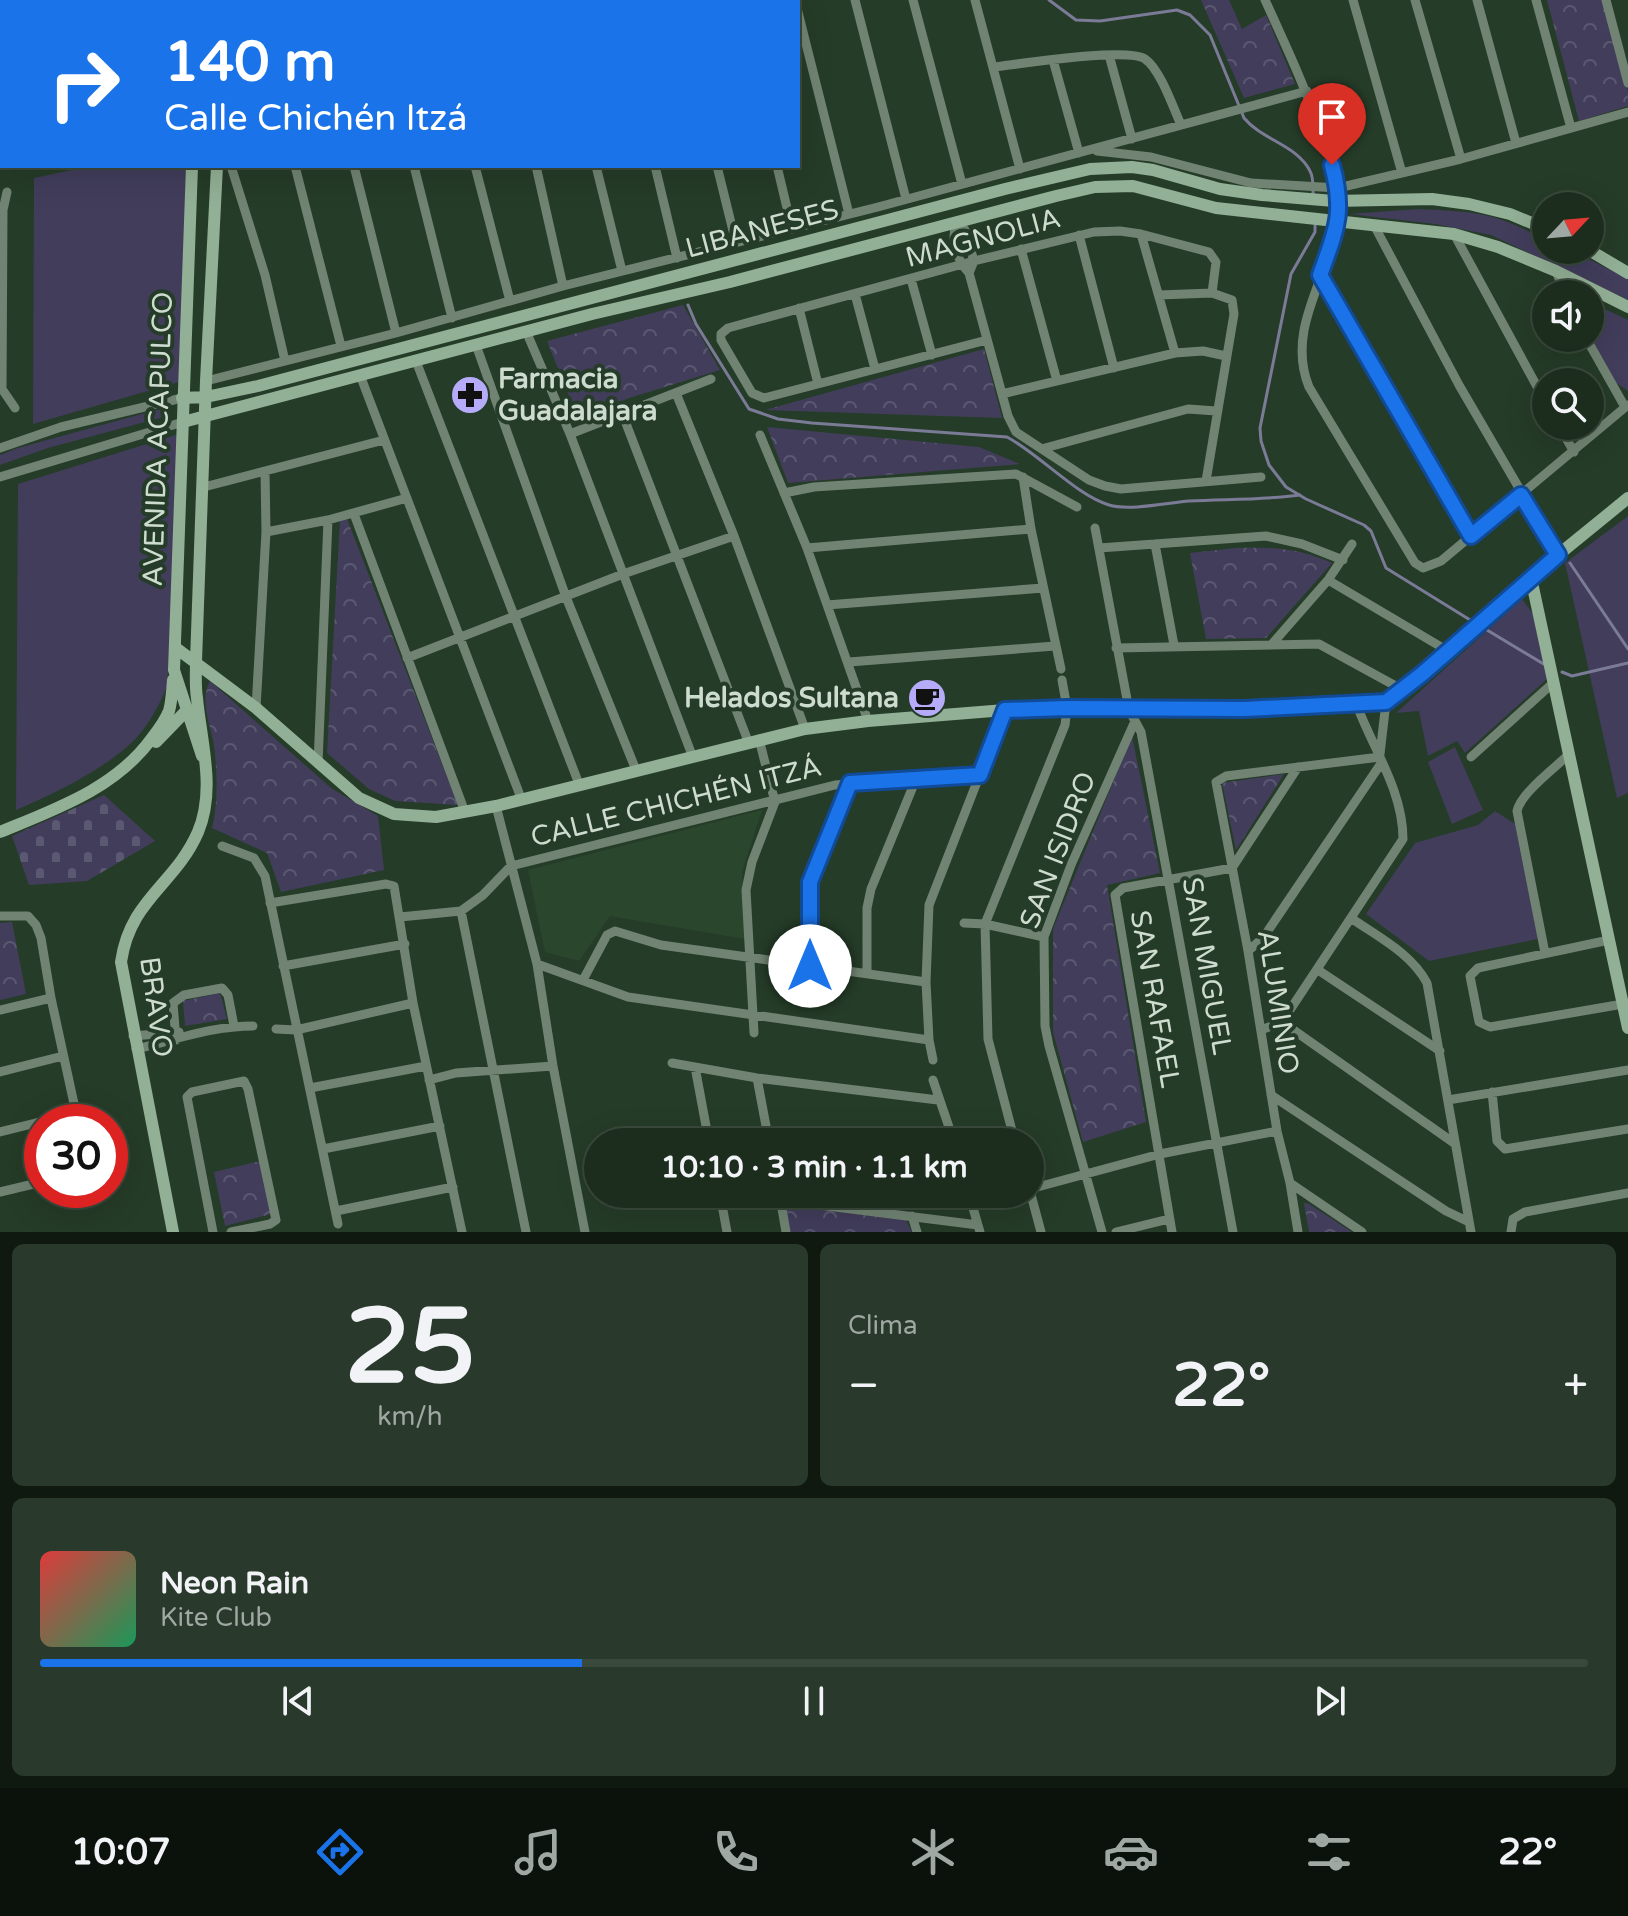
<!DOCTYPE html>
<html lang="es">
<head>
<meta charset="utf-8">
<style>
  :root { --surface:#1c2d1e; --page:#29392b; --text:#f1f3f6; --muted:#a0a8a4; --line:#3a493c; --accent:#1a73e8 }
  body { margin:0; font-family:"Varela Round",sans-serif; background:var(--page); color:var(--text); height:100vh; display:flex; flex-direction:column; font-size:30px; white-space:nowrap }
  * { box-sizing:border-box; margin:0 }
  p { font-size:26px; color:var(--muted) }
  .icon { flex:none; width:44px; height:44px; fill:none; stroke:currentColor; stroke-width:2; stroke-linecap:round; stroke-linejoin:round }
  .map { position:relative; height:1232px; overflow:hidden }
  .panel { display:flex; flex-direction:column; gap:12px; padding:12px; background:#0f1910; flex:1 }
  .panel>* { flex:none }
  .hud { position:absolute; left:0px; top:0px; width:800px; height:168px; box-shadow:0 8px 32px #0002,0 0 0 2px var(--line); background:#1a73e8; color:#fff; overflow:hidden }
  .needle { width:52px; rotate:64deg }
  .fabs { position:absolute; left:1532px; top:192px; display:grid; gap:16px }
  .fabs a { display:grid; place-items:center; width:72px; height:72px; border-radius:50%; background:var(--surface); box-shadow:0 8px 32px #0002,0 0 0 2px var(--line); font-size:40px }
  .speed { position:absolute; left:24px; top:1104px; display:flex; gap:16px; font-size:40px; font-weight:700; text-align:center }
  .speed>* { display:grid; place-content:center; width:104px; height:104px; border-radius:50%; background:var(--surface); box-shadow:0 8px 32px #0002,0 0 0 2px var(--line); line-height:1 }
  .speed .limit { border:12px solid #d22; background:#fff; color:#111 }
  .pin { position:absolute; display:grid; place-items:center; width:68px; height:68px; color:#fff; margin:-82px -34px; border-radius:50% 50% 50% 0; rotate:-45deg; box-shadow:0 0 8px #0007 }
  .pin .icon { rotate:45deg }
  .me { position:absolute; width:88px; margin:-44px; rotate:0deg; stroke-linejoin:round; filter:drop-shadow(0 0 6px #0008) }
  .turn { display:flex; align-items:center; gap:28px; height:168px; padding:0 32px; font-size:36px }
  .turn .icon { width:104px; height:104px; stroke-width:2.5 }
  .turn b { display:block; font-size:56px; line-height:68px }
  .big { font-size:60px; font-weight:700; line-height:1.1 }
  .panel .tile { flex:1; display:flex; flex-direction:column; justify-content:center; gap:12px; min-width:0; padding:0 28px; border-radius:12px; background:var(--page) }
  .panel .dial { align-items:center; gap:0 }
  .dial b { font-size:104px; line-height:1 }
  .song { display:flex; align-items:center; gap:24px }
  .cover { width:96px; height:96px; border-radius:12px; background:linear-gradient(135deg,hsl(0 70% 55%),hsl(150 70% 35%)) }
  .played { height:8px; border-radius:4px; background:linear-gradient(90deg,var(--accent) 35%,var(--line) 35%) }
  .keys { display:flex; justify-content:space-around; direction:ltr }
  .heat { display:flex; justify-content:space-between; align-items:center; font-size:44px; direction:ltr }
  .panel .tiles { flex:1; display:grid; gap:12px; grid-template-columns:1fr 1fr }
  .tile:last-child { grid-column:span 2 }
  .trip { position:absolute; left:584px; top:1128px; width:460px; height:80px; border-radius:40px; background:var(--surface); box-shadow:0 8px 32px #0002,0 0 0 2px var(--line); font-weight:700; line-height:80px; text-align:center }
  .tab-bar { display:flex; height:128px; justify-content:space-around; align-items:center; background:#0b120c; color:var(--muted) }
  .tab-bar .icon { width:56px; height:56px }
  .tab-bar .active { color:var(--accent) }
  .tab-bar b { font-size:36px; color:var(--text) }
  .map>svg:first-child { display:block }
  .built { fill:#2a472e }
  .grass { fill:#413d5b }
  .cemetery { fill:url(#cemetery-stones) }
  .park { fill:url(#park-crowns) }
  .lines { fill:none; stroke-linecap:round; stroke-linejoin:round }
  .stream { stroke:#7b7b97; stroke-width:3 }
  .street { stroke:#718473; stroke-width:9 }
  .secondary { stroke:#92b095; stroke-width:12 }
  .route-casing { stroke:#114b97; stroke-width:20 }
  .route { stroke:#1a73e8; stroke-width:14 }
  .labels { text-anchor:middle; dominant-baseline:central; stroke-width:8; stroke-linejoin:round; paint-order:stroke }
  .street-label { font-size:28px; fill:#cedcd0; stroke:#253c28 }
  .poi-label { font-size:28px; font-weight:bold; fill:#cedcd0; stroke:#253c28; text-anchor:start }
</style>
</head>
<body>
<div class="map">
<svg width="1628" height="1232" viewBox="0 0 1628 1232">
  <defs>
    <pattern id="cemetery-stones" width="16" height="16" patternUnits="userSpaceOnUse" patternTransform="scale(2)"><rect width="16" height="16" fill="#413d5b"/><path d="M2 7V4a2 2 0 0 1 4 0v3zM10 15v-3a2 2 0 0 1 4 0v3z" fill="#5b5872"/></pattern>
    <pattern id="park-crowns" width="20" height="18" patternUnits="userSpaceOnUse" patternTransform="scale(2)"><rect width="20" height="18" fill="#413d5b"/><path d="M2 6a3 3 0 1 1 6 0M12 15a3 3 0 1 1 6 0" fill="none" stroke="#5b5872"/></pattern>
  </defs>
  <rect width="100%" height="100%" fill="#253c28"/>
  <path class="built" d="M762,810L742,872L745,939L610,916L579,961L545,952L528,870Z"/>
  <path class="grass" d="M91,166H196L186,380L33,424L34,178Z
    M1418,209C1443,210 1469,211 1493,217C1511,222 1529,232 1546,239V250H1571L1628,279V300L1491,235L1435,224L1349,214Z
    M1590,302L1628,320V391L1615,382L1590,337Z
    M160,409L163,414L160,418L48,448L0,465V455L18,448Z
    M182,433L167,687C159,705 151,721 138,736C110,767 54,794 16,810L18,484Z
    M1628,516V793L1617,798L1565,563Z
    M1522,599L1537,619L1548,678L1465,753L1457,741L1428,756L1419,711L1396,713Z
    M1455,747L1483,810L1452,824L1428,762Z
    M1495,811L1515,824L1538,939L1429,961L1366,914L1415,843L1478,825Z"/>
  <path class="cemetery" d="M104,795L155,841L87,881L29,885L12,836Z"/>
  <path class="park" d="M1201,0H1229L1242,29L1266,15L1295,84L1244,98Z
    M1547,0H1604L1628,92V106L1579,121Z
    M683,305L720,370L629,398L579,421L547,341Z
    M984,349L1002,418L765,410Z
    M767,427L979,447L1020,464L788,483Z
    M347,519L458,805L395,801L369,789L327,753L340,520Z
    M1236,548C1274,547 1297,548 1332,563L1266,638L1206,639L1190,553Z
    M210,681L331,788L378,816L384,870L281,892L267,853L212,828C218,804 217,778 215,753C213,729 198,703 210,681Z
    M1132,736L1160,873L1107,885L1146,1122L1083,1142L1053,1032V929Z
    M1284,774L1236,850L1222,783Z
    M12,922L26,994L0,1000V923Z
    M220,993L227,1019L185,1026L183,1001Z
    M260,1161L271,1214L225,1226L214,1172Z
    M1304,1203L1309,1204L1352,1232H1309Z
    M794,1206L906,1220L912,1232H789L785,1211Z"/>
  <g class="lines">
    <path class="stream" d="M1049,0L1076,20L1100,21L1177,10L1190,15L1210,35L1244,118C1262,140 1297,145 1310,171C1314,178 1313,189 1313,197
      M1315,225V232L1291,274L1260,428L1261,441L1269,465L1286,487L1306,499L1364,525L1371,531L1386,568L1475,623
      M688,305L696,324L749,409L778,419L812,423L1007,437C1039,454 1076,495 1109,505C1129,511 1167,503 1189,501C1226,499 1263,500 1300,495
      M1570,563L1628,649
      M1482,627L1547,666
      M1562,672L1572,676L1628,663"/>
    <path class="street" d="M469,0L470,2
      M554,0L555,2
      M614,0L615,2
      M675,0L676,2
      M736,0L737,2
      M795,0V2
      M855,0L906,199
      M913,0L962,184
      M975,0L1020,169
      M1265,0C1287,48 1309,96 1326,146C1332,165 1340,185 1340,205C1338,267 1283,323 1309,387L1415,563L1423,568L1441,561L1628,405
      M1353,0L1402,173
      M1415,0L1461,159
      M1477,0L1516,143
      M1536,0L1571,128
      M1606,0L1628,83
      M120,2V0
      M303,2L310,0
      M493,2L500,0
      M798,12L849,214
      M1109,55L1132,139
      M1053,60L1079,153
      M0,67H2
      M994,67C1020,64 1127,47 1145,59C1160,69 1173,107 1181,125
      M0,141H2
      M1097,151L1151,157L1251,183L1338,188L1461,159L1628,112
      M231,166L265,275L285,361
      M295,166L341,346
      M354,166L396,333
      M414,166L452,318
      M475,166L510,301
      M536,166L563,286
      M596,166L622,271
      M655,166L677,258
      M717,166L736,243
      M777,166L792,229
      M1375,227L1459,385L1558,555
      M1141,234L1175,353
      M1454,234L1546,403
      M1079,235L1114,368
      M1021,249L1057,381
      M1556,271L1565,294
      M969,273L974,261L965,230L957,221C950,239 956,259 969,273L1008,416L1016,432L1089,480L1105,486L1121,489L1261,477
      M1320,275L1471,536
      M911,279L932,355
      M855,294L875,369
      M1159,295L1212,293L1232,300L1234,314L1206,481
      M799,308L818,384
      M526,331L570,434L692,755
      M1586,338L1625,407
      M987,340L764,398L752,393L721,340V334L728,328L974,261L1094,232L1120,231L1141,234L1209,252L1216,262L1212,293
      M476,345L566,597L636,770
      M416,361L579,784
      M360,375L521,798
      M206,381L396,333L563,286L878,207L1307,91
      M2,389L3,210L7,192
      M2,389L15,408
      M676,393L734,536L805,729
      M1002,394L1175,353L1203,351L1226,356
      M622,413L748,741
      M1559,426L1574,452
      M570,434L711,379
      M760,435L807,548L868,721
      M0,448L61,427L182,398
      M1045,448L1188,409L1216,411
      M0,477L183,422
      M1023,477L1031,529L1061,669
      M204,487L384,440
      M784,493L814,487L1016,474L1077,507
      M354,514L465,812
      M1095,528L1129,710L1141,732L1233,1232
      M266,532L328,520L407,498
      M1155,544L1174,645
      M807,548L1031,529
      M1099,548L1266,536L1302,544L1343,560
      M1328,580L1448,651
      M827,605L1043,588
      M1272,644L1328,580L1352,544
      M1116,648L1319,644L1403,690
      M407,658L623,574L734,536
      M849,662L1055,646
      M256,708L266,532L265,471
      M1380,754L1386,702
      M1471,757L1553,683
      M318,764L328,520
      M496,806L537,964L553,1066L585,1232
      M222,846L254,858L265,876L338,1224
      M270,903L386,884L394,886L413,1003L462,1232
      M461,911L526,1232
      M0,916H28L36,925L41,938L51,998L78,1122
      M400,917L461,911L483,895L511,866L835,785L980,775
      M1351,918C1378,937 1411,953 1427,983L1471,1232
      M964,923L985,924L1044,937
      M1609,940L1478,968L1470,976L1479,1022L1490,1027L1623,1004
      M1248,951L1263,938L1382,762
      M1545,953L1517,811C1521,793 1554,769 1568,755
      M537,964L628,997L929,1040
      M283,966L405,944
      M810,966V882L850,783
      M1318,970L1440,1051
      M867,973V908L871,889L916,779
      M583,980L607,935L615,931L661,945L926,982
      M0,1010L51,998
      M1282,1022L1454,1143
      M276,1029L296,1030L413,1003
      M1261,1030L1282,1022L1403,839C1403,790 1372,747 1356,703
      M754,1033L746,890L752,862L775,802L759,739
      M133,1036L179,1032
      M176,1040L173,1003L184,995L222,988L228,995L234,1026
      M136,1049C175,1040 212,1026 253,1026
      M933,1060L929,1040L926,982L929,905L1005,710
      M672,1063L757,1078L938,1100
      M695,1067L709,1142
      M0,1072L63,1056
      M757,1078L769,1142
      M429,1080L456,1073L553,1066
      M933,1080L954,1142
      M310,1088L426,1066
      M1492,1092L1497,1141L1505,1149L1628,1129
      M1271,1095L1446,1211L1469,1222
      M1448,1100L1628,1070
      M0,1132L76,1113
      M768,1136L808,1142
      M1015,1142L988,1039L985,924L1065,725L1067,708L1062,680
      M323,1149L440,1126
      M1290,1183L1362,1232
      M1030,1189L1160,1154L1277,1131
      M1030,1191L1041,1232
      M0,1192L42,1182
      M720,1194L727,1232
      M969,1194L980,1232
      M1010,1195L1014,1194
      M780,1197L786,1232
      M780,1200L978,1225
      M973,1205L992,1201
      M336,1211L453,1187
      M912,1216L917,1232
      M213,1232L187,1097L192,1092L244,1081L248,1089L276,1220L270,1224L231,1232
      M1102,1232L1049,1046L1045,1026L1044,937L1071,865L1135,721
      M1116,1232L1169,1219
      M1172,1232L1115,895L1123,888L1232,868L1298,767
      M1298,1232L1290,1183L1277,1131L1248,951L1216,782L1226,776L1380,757
      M1511,1232L1513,1219L1525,1212L1628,1193"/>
    <path class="secondary" d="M198,2V0
      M223,2V0
      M192,166L174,670L202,756
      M1589,250L1628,273
      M182,398L206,397L258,386L1005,189L1090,169L1132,167L1153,170L1220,189L1262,195L1334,201L1432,199L1469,204L1510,214L1546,229
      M183,422L592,314L730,282L1056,196L1095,187L1133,186L1216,208L1454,234L1498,247L1556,271L1628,307
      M1531,578L1628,1028
      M176,648L256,708L359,798L394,814L436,817L496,806L805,729L868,721L1005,710L1244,709L1386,702L1422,674L1558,555L1628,498
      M156,742L188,709
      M0,832C56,809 116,788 152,738C159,729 165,721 169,711C172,701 172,690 173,680
      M173,1232L121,962C130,899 175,885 198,832C216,789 201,742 197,698C195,686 196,674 196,661L206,381L217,166"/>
  </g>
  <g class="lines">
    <defs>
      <path id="route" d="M810,966V882L850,783L980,775L1005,710L1067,708L1244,709L1386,702L1422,674L1558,555L1521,495L1471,536L1320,275C1336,230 1345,214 1332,165"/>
    </defs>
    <use href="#route" class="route-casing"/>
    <use href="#route" class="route"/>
  </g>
  <defs>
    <symbol id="pharmacy-disc" viewBox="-11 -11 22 22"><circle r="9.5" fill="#b6abf8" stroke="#253c28"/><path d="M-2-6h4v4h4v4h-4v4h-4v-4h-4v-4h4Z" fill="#111"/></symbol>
    <symbol id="cafe-disc" viewBox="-11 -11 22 22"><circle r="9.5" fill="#b6abf8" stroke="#253c28"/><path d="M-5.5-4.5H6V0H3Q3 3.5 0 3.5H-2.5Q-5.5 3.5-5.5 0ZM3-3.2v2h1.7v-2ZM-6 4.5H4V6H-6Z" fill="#111"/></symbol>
  </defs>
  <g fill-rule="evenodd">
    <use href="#pharmacy-disc" x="448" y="373" width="44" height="44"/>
    <use href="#cafe-disc" x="905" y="676" width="44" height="44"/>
  </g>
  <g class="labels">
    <g class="street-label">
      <text transform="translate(762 229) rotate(-15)">LIBANESES</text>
      <text transform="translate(983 238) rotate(-15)">MAGNOLIA</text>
      <text transform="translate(158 439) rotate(-88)">AVENIDA ACAPULCO</text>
      <text transform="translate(676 802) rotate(-14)">CALLE CHICHÉN ITZÁ</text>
      <text transform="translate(1058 850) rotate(-69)">SAN ISIDRO</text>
      <text transform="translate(1207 966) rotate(80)">SAN MIGUEL</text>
      <text transform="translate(1155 999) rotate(80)">SAN RAFAEL</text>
      <text transform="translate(1278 1002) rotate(81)">ALUMINIO</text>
      <text transform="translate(156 1007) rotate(82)">BRAVO</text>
    </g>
    <g class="poi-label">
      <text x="498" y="379">Farmacia<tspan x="498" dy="32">Guadalajara</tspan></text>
      <text x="899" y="698" text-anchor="end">Helados Sultana</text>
    </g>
  </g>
</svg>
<div class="fabs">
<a><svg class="needle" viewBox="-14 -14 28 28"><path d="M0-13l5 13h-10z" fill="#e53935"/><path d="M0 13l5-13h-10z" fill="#a0a8a4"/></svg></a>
<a><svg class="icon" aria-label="sound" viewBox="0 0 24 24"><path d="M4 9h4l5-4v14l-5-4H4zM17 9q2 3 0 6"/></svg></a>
<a><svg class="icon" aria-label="search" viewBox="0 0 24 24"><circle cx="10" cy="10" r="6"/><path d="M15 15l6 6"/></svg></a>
</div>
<div class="speed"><div class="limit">30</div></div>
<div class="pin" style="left:1332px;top:165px;background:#d93025"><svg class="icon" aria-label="arrive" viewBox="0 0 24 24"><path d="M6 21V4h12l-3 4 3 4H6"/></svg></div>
<svg class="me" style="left:810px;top:966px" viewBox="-20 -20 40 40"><circle r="19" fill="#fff"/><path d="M0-13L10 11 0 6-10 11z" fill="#1a73e8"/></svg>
<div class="trip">10:10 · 3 min · 1.1 km</div>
<div class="hud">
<div class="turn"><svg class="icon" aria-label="right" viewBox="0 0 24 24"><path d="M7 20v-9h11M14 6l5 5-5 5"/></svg><div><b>140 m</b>Calle Chichén Itzá</div></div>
</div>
</div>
<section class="panel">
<div class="tiles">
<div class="tile dial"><b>25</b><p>km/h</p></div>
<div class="tile"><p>Clima</p>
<div class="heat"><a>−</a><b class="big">22°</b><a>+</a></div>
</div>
<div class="tile">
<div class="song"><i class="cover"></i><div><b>Neon Rain</b><p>Kite Club</p></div></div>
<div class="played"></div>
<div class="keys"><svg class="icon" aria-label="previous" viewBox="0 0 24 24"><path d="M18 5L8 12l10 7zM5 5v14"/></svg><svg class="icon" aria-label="pause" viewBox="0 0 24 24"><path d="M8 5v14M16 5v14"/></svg><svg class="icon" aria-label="next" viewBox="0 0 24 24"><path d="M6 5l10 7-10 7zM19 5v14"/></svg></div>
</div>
</div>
</section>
<nav class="tab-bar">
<b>10:07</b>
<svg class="icon active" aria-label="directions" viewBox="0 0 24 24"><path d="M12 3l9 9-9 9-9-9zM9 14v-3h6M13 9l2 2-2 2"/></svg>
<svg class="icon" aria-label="music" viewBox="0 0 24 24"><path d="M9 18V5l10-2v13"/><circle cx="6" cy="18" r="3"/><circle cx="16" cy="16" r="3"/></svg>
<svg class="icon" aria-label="phone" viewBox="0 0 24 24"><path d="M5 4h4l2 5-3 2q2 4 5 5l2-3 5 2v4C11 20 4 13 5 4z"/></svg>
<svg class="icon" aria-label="climate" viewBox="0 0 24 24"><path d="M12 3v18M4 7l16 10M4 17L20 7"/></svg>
<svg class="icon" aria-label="car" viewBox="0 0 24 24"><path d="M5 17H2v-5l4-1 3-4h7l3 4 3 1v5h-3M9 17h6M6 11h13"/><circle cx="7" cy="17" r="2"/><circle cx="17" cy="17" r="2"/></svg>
<svg class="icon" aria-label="filters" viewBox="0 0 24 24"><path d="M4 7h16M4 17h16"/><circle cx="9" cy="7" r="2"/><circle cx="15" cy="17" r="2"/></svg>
<b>22°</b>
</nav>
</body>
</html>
